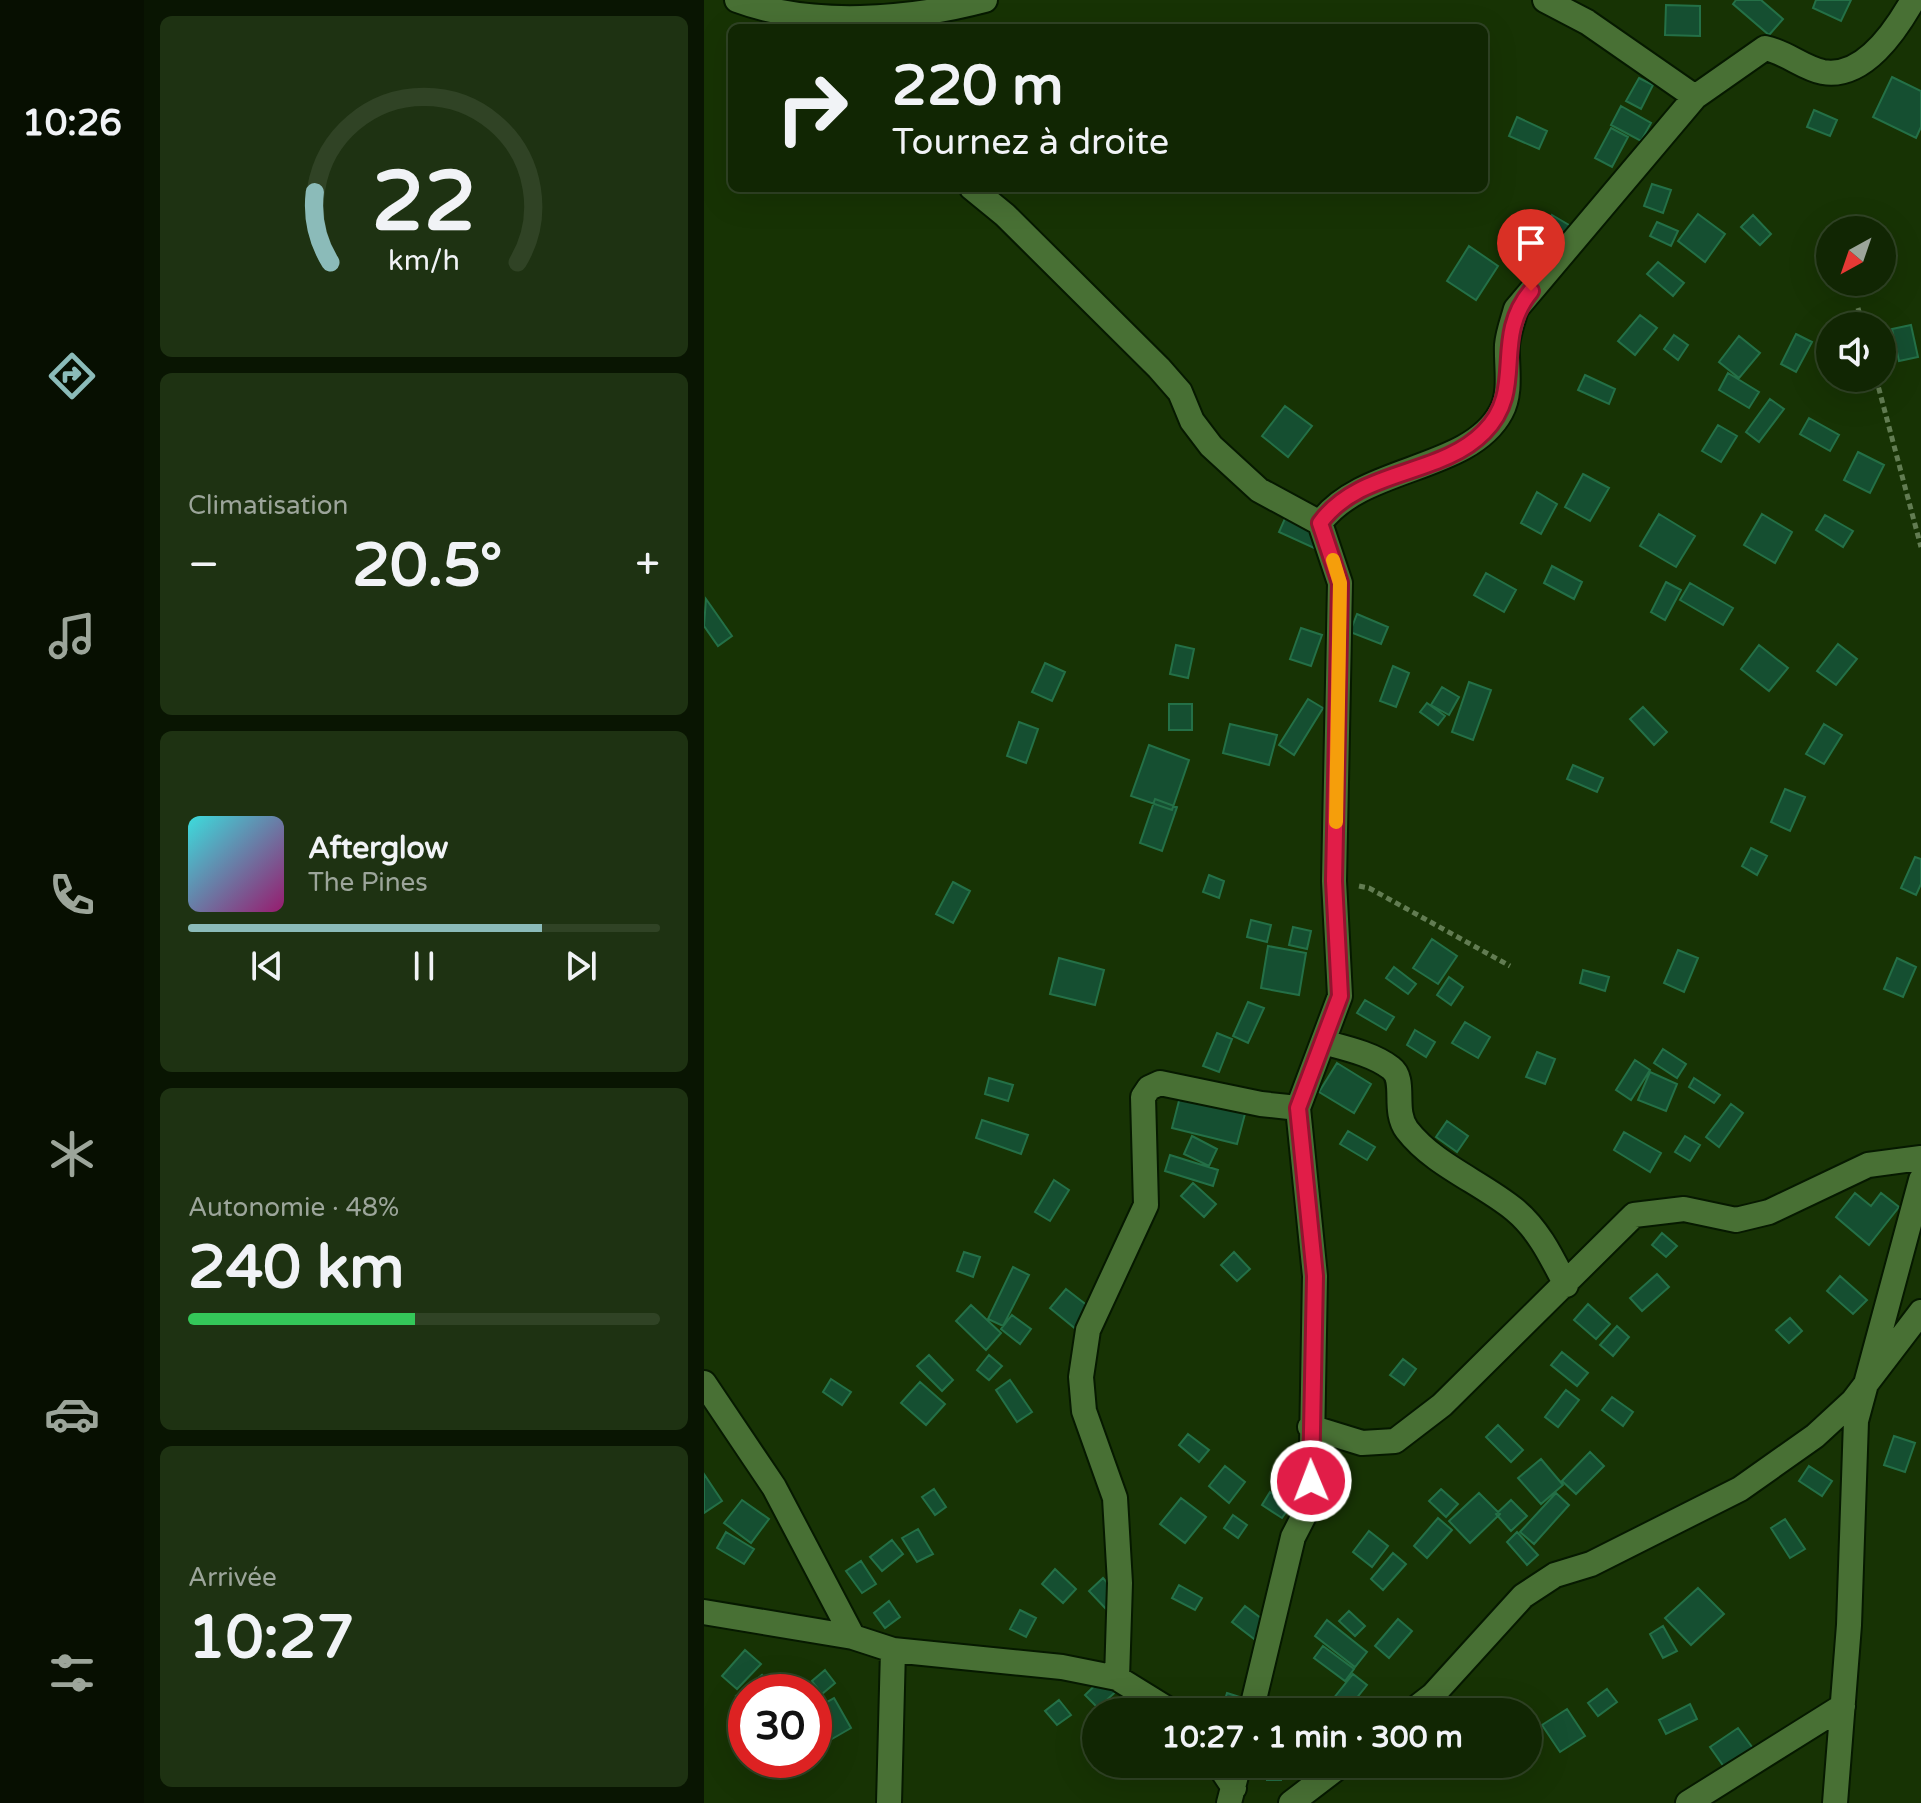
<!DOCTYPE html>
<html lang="fr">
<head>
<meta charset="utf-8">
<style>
  :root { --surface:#112603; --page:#1e3212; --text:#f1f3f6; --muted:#9ca59a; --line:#304325; --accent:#8bbbb9 }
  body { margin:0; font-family:"Varela Round",sans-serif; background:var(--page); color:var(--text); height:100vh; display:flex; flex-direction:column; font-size:30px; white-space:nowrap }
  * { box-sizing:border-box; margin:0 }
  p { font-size:26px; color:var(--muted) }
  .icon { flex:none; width:44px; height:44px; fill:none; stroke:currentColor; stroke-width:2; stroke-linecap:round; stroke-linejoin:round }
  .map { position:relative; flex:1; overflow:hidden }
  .drawer { display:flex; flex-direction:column; gap:16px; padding:16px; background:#091502; width:560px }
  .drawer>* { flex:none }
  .banner { position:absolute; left:24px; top:24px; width:760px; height:168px; border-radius:12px; box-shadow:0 8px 32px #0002,0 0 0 2px var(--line); background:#112603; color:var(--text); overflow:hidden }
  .needle { width:52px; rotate:220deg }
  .fabs { position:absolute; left:1112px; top:216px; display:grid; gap:16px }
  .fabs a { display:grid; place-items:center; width:80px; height:80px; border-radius:50%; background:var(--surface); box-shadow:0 8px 32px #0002,0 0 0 2px var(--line); font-size:40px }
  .speed { position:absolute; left:24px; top:1674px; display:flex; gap:16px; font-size:40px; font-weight:700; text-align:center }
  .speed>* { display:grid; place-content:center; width:104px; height:104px; border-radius:50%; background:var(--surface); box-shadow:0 8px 32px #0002,0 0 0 2px var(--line); line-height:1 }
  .speed .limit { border:12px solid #d22; background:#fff; color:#111 }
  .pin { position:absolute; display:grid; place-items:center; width:68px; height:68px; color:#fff; margin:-82px -34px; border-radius:50% 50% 50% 0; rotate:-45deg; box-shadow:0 0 8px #0007 }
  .pin .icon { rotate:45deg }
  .me { position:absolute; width:88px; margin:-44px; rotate:359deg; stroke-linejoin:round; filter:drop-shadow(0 0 6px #0008) }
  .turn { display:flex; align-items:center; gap:28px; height:168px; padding:0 32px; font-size:36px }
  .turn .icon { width:104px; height:104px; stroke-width:2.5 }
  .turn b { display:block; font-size:56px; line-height:68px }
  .big { font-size:60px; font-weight:700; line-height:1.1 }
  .drawer .card { flex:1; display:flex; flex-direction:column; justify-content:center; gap:12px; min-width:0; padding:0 28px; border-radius:12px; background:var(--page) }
  .drawer .dial { align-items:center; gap:0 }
  .dial svg { height:208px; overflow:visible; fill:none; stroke:var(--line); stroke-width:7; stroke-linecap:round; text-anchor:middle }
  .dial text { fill:var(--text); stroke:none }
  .song { display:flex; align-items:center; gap:24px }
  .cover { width:96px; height:96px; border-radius:12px; background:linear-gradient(135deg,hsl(180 70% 55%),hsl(320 70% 35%)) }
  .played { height:8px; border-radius:4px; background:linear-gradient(90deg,var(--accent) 75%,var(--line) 75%) }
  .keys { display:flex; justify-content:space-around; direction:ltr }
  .heat { display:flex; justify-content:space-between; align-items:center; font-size:44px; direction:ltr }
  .charge { height:12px; border-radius:6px; background:linear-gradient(90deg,#34c759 48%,var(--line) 0) }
  .trip { position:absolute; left:378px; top:1698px; width:460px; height:80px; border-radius:40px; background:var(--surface); box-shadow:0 8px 32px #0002,0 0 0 2px var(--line); font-weight:700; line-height:80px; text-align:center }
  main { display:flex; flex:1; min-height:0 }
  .tabs { display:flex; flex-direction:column; width:144px; justify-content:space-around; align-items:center; background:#070f01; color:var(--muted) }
  .tabs .icon { width:56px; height:56px }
  .tabs .current { color:var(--accent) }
  .tabs b { font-size:36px; color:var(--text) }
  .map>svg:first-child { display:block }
  .building { fill:#154f31; stroke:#247047; stroke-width:2 }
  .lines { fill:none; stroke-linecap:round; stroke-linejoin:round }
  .street-casing { stroke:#061900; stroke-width:28 }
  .path { stroke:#627c52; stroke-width:5; stroke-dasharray:6 4; stroke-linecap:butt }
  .street { stroke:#487034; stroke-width:24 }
  .route-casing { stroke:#92132f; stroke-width:20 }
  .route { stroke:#e11d48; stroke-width:14 }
  .slow { stroke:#f59e0b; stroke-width:14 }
</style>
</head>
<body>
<main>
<nav class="tabs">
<b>10:26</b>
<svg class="icon current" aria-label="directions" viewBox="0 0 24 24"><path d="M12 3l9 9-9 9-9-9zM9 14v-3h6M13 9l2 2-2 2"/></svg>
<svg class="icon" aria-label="music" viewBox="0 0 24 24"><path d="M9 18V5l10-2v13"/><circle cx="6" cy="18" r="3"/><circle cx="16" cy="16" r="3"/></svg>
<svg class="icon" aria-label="phone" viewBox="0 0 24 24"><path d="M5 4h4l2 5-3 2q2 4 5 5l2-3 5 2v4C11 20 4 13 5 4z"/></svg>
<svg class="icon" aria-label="climate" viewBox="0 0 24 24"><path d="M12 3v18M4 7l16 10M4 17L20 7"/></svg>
<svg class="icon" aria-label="car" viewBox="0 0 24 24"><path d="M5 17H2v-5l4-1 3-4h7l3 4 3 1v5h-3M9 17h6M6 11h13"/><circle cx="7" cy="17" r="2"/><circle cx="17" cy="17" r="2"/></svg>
<svg class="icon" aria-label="filters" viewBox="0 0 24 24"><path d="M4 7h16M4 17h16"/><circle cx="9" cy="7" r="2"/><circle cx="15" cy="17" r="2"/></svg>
</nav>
<section class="drawer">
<div class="card dial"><svg viewBox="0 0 100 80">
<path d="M14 69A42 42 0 1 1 86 69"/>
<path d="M14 69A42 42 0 0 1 8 42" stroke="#8bbbb9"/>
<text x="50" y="56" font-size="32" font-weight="700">22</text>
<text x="50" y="72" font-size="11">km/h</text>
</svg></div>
<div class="card"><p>Climatisation</p>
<div class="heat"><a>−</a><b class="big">20.5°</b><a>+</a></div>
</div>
<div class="card">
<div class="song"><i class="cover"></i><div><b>Afterglow</b><p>The Pines</p></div></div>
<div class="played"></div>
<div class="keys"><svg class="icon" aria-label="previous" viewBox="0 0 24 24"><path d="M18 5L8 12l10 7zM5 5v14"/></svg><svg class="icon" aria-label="pause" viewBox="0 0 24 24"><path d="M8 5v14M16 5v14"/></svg><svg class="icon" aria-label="next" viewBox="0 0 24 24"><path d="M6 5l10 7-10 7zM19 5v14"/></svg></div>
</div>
<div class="card"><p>Autonomie · 48%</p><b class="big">240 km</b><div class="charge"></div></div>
<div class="card"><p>Arrivée</p><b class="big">10:27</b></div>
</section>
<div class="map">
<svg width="1217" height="1803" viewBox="0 0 1217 1803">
  <rect width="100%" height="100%" fill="#173304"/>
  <path class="building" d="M1032,0H1057L1079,19L1065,35L1029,4Z
    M1112,0H1147L1137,21L1109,8Z
    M962,5L996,6V36L961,35Z
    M1188,77L1217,91V127L1212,138L1169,117Z
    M935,78L949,85L937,109L922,101Z
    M917,106L947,123L937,141L907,125Z
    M1110,110L1133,120L1126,136L1103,127Z
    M813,117L843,131L835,149L805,136Z
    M907,128L924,137L908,167L891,158Z
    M948,184L967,190L959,213L940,206Z
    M994,214L1021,234L1001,262L974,241Z
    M848,215L877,232L868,247L840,230Z
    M1049,215L1067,234L1056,245L1037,227Z
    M953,222L974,231L967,246L946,236Z
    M765,246L794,266L772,300L743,281Z
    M954,262L980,283L969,296L943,274Z
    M936,315L953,328L931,355L914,341Z
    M1207,325L1214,357L1195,361L1188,329Z
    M1092,334L1108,342L1092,372L1077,364Z
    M970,335L984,345L974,360L960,349Z
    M1035,336L1056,353L1035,378L1015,362Z
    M1024,373L1055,392L1045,408L1015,390Z
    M881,375L911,389L905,404L874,390Z
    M1066,399L1080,409L1055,442L1042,432Z
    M581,406L608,426L584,457L558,436Z
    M1105,418L1135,435L1126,451L1096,434Z
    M1014,425L1033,436L1017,462L998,451Z
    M1154,452L1180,465L1166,493L1140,480Z
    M879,474L905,488L886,521L861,507Z
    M833,492L853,504L837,534L817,523Z
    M583,514L618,530L610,548L575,532Z
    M955,514L991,536L972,567L936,546Z
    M1058,514L1088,532L1071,563L1040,545Z
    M1121,515L1149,531L1139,547L1112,530Z
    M848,566L878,582L870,599L840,583Z
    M782,573L812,590L800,612L770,595Z
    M962,582L977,590L961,620L947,612Z
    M986,583L1029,608L1019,625L976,600Z
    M2,599L28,636L14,646L0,626Z
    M653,614L684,627L677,644L646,632Z
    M597,628L618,635L607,666L586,659Z
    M1134,644L1153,659L1132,685L1113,671Z
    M472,645L490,649L484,678L466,674Z
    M1055,645L1084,668L1065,691L1037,669Z
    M341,663L361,672L348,701L328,692Z
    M689,666L705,673L692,707L676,701Z
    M765,682L787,690L769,740L748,732Z
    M738,687L755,697L745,715L727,705Z
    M604,699L619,708L590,755L575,745Z
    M723,703L741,716L734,725L716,712Z
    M465,704H488V730H465Z
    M939,707L963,732L950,745L926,719Z
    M315,722L334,729L322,763L303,756Z
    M526,724L573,735L565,765L519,753Z
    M1120,724L1138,735L1120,764L1102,754Z
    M445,745L485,760L468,810L427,796Z
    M869,765L899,778L893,792L863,779Z
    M1081,789L1101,797L1086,831L1067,822Z
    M451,799L473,807L458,851L436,843Z
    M1047,848L1063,856L1053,875L1038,866Z
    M1211,857L1217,859V884L1212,895L1197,888Z
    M505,875L520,881L515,898L499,892Z
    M249,882L266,891L249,923L232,914Z
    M547,920L567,925L563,942L543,937Z
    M589,927L607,931L603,949L585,945Z
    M728,939L753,956L734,984L709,968Z
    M564,946L602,953L595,995L557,988Z
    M974,950L994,958L980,992L960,983Z
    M355,958L400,970L391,1005L346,994Z
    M1193,958L1212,967L1199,997L1180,989Z
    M690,967L712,984L704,994L682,978Z
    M879,970L905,977L901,991L876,983Z
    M745,977L759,987L747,1005L733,995Z
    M661,1000L690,1017L682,1030L653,1013Z
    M544,1002L560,1008L544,1043L529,1036Z
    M761,1022L786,1037L774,1058L748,1043Z
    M711,1030L731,1042L722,1057L703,1045Z
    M513,1033L528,1039L515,1072L499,1066Z
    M959,1049L982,1064L973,1078L950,1063Z
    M833,1052L851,1059L841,1084L822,1077Z
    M931,1060L946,1070L927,1100L912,1090Z
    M633,1063L667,1084L650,1113L615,1092Z
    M946,1072L973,1084L962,1111L934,1100Z
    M285,1078L309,1085L304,1101L281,1094Z
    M990,1078L1016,1095L1010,1103L985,1087Z
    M477,1093L542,1110L533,1144L468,1128Z
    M1027,1104L1039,1113L1015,1147L1002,1137Z
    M278,1120L324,1135L317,1154L272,1138Z
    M743,1121L764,1136L753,1152L732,1137Z
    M644,1131L671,1147L663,1160L636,1144Z
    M920,1132L957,1153L946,1172L910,1150Z
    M488,1136L513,1149L505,1166L480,1154Z
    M981,1136L996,1145L986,1161L971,1152Z
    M466,1155L514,1170L509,1186L461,1171Z
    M350,1180L365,1190L346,1221L331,1212Z
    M489,1183L512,1204L500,1217L477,1196Z
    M1151,1193L1167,1206L1177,1193L1195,1207L1165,1245L1132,1217Z
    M958,1233L973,1246L962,1257L948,1245Z
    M260,1252L276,1257L269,1277L253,1271Z
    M530,1252L546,1269L533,1281L517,1265Z
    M309,1267L325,1275L299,1326L284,1319Z
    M953,1274L965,1287L938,1311L926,1298Z
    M1136,1276L1163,1300L1149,1314L1123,1291Z
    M362,1289L389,1310L373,1330L346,1308Z
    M884,1304L906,1324L892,1339L870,1320Z
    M267,1305L297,1333L282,1350L252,1321Z
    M308,1315L327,1329L316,1344L297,1329Z
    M1086,1318L1098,1331L1085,1343L1072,1330Z
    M913,1326L925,1337L909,1356L896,1345Z
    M858,1352L884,1373L873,1386L847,1365Z
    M225,1355L249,1380L238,1391L213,1366Z
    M285,1355L298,1366L285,1380L273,1370Z
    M699,1359L712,1369L700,1385L686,1375Z
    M127,1379L147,1392L138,1405L119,1392Z
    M306,1380L328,1412L313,1422L292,1390Z
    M216,1382L241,1404L222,1425L197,1403Z
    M862,1390L875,1400L854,1427L841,1417Z
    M908,1397L929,1412L919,1426L898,1410Z
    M794,1425L819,1450L807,1462L782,1437Z
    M484,1434L505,1450L495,1462L475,1445Z
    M1190,1436L1211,1443L1201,1472L1180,1465Z
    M886,1452L900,1466L872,1494L858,1481Z
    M837,1459L859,1485L837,1504L814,1478Z
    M521,1466L541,1482L525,1503L505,1486Z
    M1105,1466L1128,1481L1118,1496L1095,1481Z
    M0,1474L18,1501L0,1513Z
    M230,1489L242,1507L231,1515L218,1497Z
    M737,1489L754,1504L742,1517L725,1501Z
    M566,1492L587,1505L578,1518L558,1505Z
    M775,1493L796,1514L766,1543L745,1521Z
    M852,1493L865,1505L830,1544L816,1532Z
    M477,1498L502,1517L481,1543L456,1524Z
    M38,1500L65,1519L47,1543L20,1523Z
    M807,1500L823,1516L807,1531L792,1514Z
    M529,1515L543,1525L534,1538L520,1528Z
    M734,1518L748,1530L723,1558L710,1546Z
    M1081,1519L1101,1549L1086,1558L1067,1528Z
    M214,1529L229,1554L213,1562L198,1538Z
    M665,1531L684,1546L668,1567L649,1552Z
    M22,1532L50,1549L40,1564L13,1548Z
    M813,1532L834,1555L823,1565L803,1542Z
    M188,1540L199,1554L178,1571L166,1557Z
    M689,1553L702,1564L679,1590L667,1579Z
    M157,1561L172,1584L158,1593L142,1571Z
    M351,1569L372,1589L359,1603L338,1584Z
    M399,1578L418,1599L404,1611L385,1591Z
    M475,1585L498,1598L491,1610L468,1598Z
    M994,1588L1020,1614L987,1645L961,1618Z
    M185,1601L196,1617L181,1628L170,1613Z
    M541,1606L566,1625L554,1642L528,1622Z
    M316,1610L332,1618L322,1637L306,1629Z
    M645,1611L661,1626L651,1636L635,1621Z
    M694,1619L708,1631L685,1658L671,1646Z
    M623,1620L663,1652L651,1667L611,1636Z
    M959,1626L973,1651L959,1658L946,1634Z
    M619,1646L650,1669L641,1681L610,1658Z
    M41,1650L57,1664L33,1689L18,1676Z
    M121,1670L131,1683L118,1694L108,1681Z
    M406,1671L419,1685L394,1708L381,1695Z
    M649,1674L663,1685L643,1710L629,1699Z
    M58,1675L69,1688L65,1692H42V1708L32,1696Z
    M903,1689L913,1702L894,1716L884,1703Z
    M523,1693L554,1703L551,1712H517Z
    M130,1698L147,1728L121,1743L110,1724V1709Z
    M355,1700L367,1715L353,1725L341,1711Z
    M986,1704L993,1719L962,1734L955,1720Z
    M863,1709L881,1736L856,1752L838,1725Z
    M1034,1728L1051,1751L1023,1771L1006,1747Z
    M426,1764H456L447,1778Z
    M563,1764H578L577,1780H563Z"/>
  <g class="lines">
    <defs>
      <path id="street" d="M33,0C108,28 205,20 281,0
        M841,0L883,22L991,97
        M268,188L301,215L455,368L476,392L488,421L507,446L555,490L616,523L636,583L630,881L636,996L594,1108L611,1276L607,1502L589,1537L547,1712
        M616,523C658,465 765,472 797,412C808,392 802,366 803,345C804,333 809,320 812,309L991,97L1061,48C1082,52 1099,68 1119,72C1160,79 1192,30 1209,0
        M619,1042C641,1048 669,1054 687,1068C703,1080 688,1110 703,1130C730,1165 777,1182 811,1210C835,1230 848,1258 862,1285
        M0,1383L70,1487L149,1637
        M606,1427L658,1443L691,1441L738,1405L930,1215L980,1209L1032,1220L1065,1212L1164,1165L1217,1158
        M0,1612L149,1637L189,1650L358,1667L413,1678L468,1712
        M413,1678L416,1583L411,1498L380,1411L377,1377L384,1330L442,1205L439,1097L445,1088L456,1083L557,1104L594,1108
        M707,1712L729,1695L819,1596L851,1575L887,1564L1036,1489L1111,1436L1149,1401L1217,1312
        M514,1764L530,1788
        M185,1803L189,1650
        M525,1803L535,1764
        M587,1803L638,1764
        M984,1803L1139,1706
        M1131,1803L1145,1625L1152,1421L1217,1180"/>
    </defs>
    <use href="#street" class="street-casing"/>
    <path class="path" d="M1154,308L1159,326
      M1172,378L1217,547
      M655,886L665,888L806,966"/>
    <use href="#street" class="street"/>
  </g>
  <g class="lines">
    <defs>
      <path id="route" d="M607,1481L611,1276L594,1108L636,996L630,881L636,583L616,523C656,468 736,477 780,432C823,389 787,339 827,291"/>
    </defs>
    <use href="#route" class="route-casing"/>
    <use href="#route" class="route"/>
    <path class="slow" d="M629,560L636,583L632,822"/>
  </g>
</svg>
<div class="fabs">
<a><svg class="needle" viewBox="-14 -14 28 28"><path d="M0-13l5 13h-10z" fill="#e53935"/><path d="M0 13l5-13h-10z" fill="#9ca59a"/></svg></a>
<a><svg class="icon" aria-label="sound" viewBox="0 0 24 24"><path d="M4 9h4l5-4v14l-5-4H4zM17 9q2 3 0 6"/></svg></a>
</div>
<div class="speed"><div class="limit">30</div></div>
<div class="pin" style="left:827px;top:291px;background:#d93025"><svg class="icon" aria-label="arrive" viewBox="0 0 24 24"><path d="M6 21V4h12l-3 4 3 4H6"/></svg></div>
<svg class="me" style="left:607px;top:1481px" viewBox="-20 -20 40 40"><circle r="17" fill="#e11d48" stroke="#fff" stroke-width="3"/><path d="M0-11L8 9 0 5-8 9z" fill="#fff"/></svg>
<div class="trip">10:27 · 1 min · 300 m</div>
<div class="banner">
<div class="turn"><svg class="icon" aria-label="right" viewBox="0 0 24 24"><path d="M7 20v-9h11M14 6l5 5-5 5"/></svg><div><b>220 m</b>Tournez à droite</div></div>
</div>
</div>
</main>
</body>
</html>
